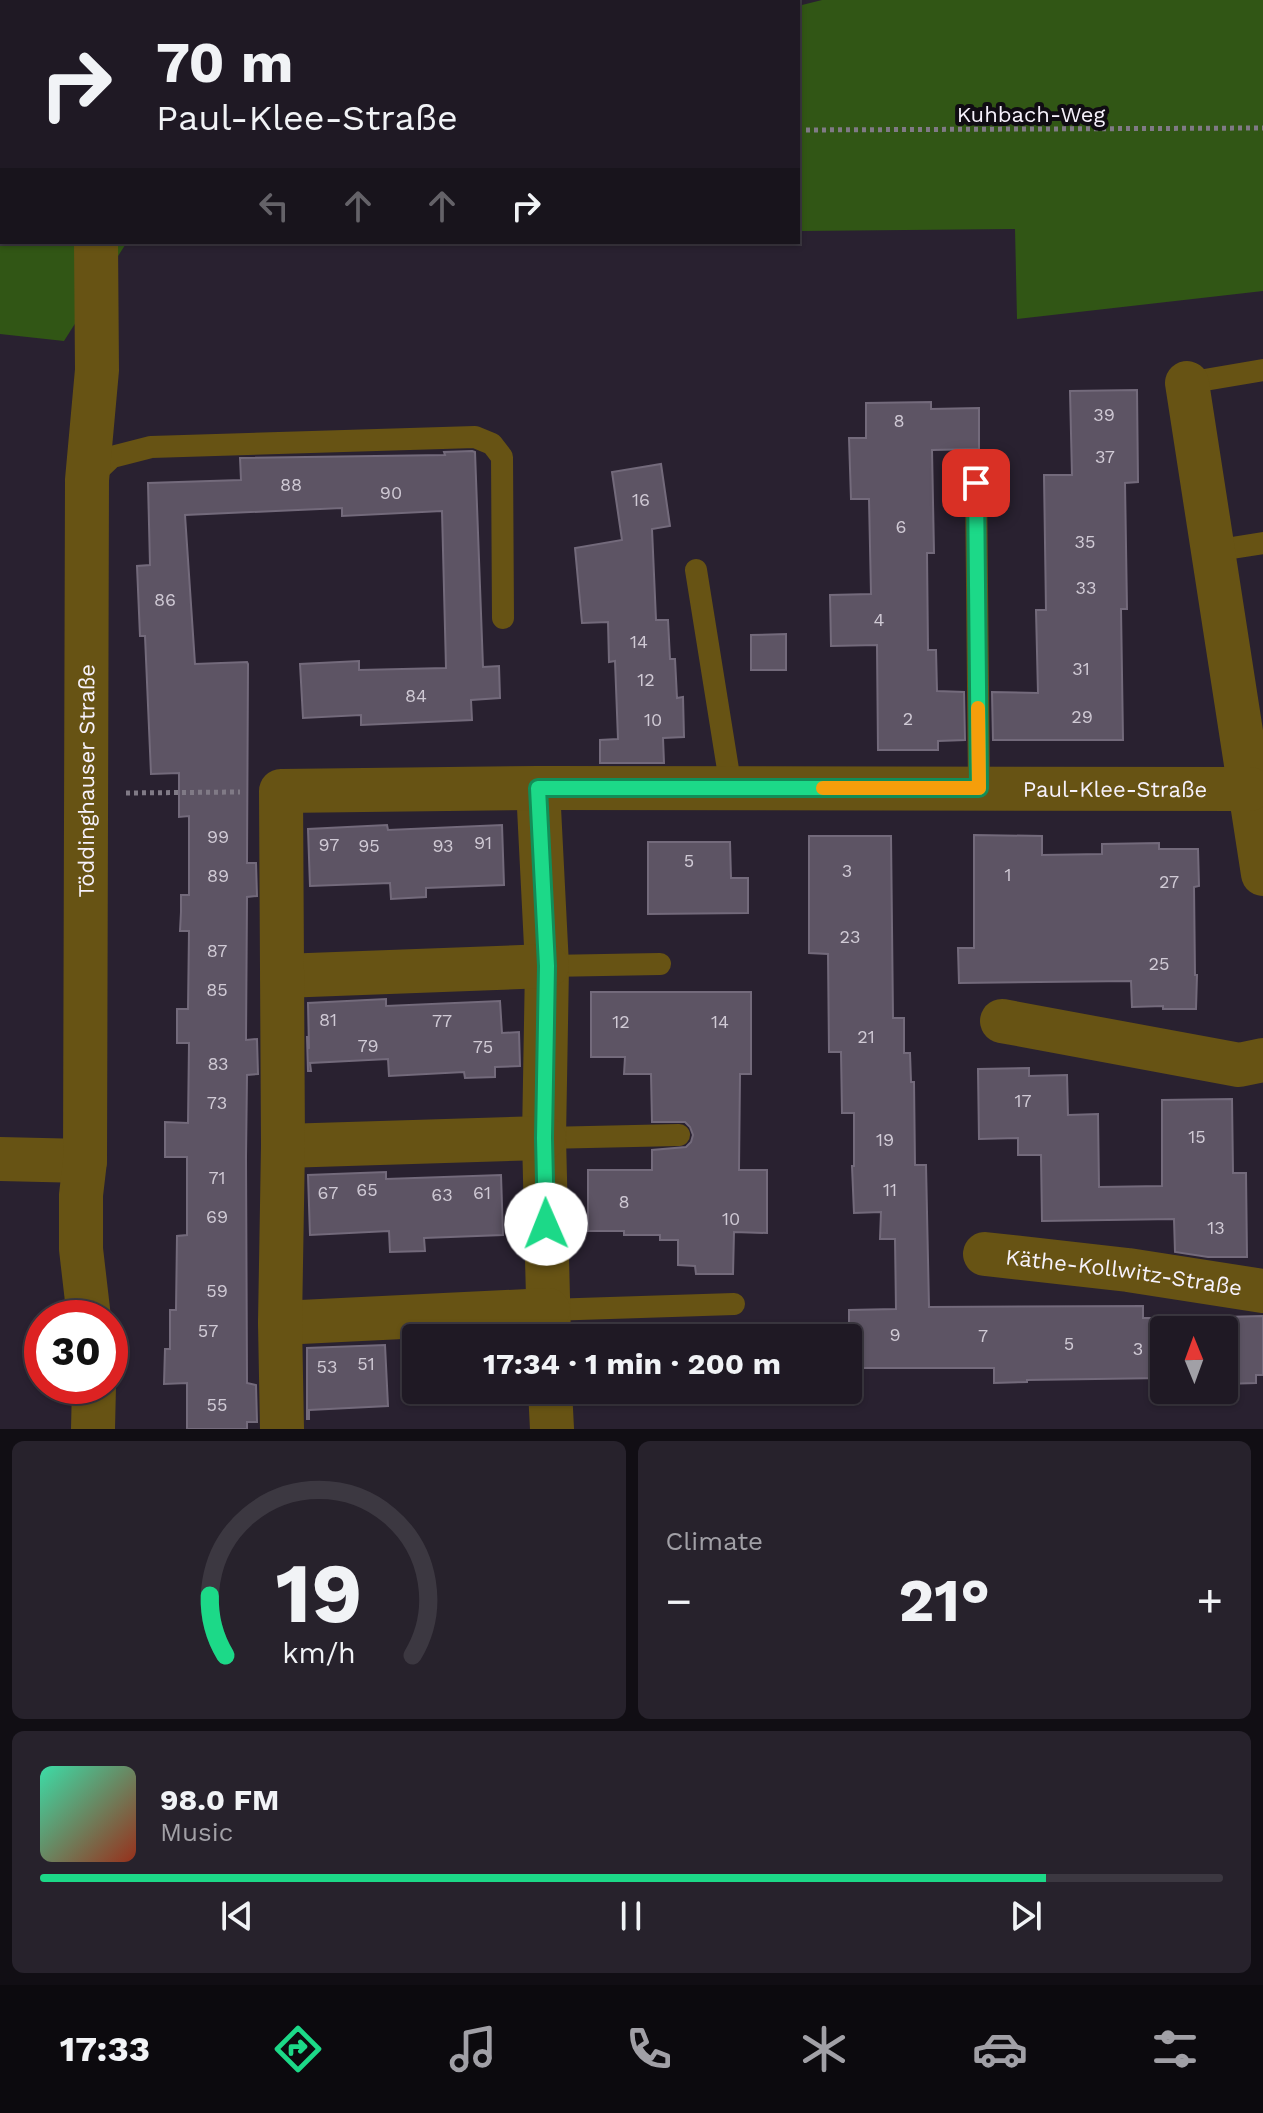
<!DOCTYPE html>
<html lang="en">
<head>
<meta charset="utf-8">
<style>
  :root { --surface:#1f1924; --page:#27222c; --text:#f1f3f6; --muted:#a1a0a6; --line:#3c3841; --accent:#1cd988 }
  body { margin:0; font-family:"Work Sans",sans-serif; background:var(--page); color:var(--text); height:100vh; display:flex; flex-direction:column; font-size:30px; white-space:nowrap }
  * { box-sizing:border-box; margin:0 }
  p { font-size:26px; color:var(--muted) }
  .icon { flex:none; width:44px; height:44px; fill:none; stroke:currentColor; stroke-width:2; stroke-linecap:round; stroke-linejoin:round }
  .map { position:relative; height:1429px; overflow:hidden }
  .sheet { display:flex; flex-direction:column; gap:12px; padding:12px; background:#110e14; flex:1 }
  .sheet>* { flex:none }
  .banner { position:absolute; left:0px; top:0px; width:800px; height:244px; box-shadow:0 2px 6px #0004,0 0 0 2px var(--line); background:#1f1924; color:var(--text); overflow:hidden }
  .needle { width:52px; rotate:359deg }
  .controls { position:absolute; left:1150px; top:1316px; display:grid; gap:16px }
  .controls a { display:grid; place-items:center; width:88px; height:88px; border-radius:8px; background:var(--surface); box-shadow:0 2px 6px #0004,0 0 0 2px var(--line); font-size:40px }
  .speed { position:absolute; left:24px; top:1300px; display:flex; gap:16px; font-size:40px; font-weight:700; text-align:center }
  .speed>* { display:grid; place-content:center; width:104px; height:104px; border-radius:50%; background:var(--surface); box-shadow:0 2px 6px #0004,0 0 0 2px var(--line); line-height:1 }
  .speed .limit { border:12px solid #d22; background:#fff; color:#111 }
  .pin { position:absolute; display:grid; place-items:center; width:68px; height:68px; color:#fff; margin:-34px; border-radius:16px; box-shadow:0 4px 12px #0006 }
  .me { position:absolute; width:88px; margin:-44px; rotate:359deg; stroke-linejoin:round; filter:drop-shadow(0 0 6px #0008) }
  .turn { display:flex; align-items:center; gap:28px; height:168px; padding:0 24px; font-size:36px }
  .turn .icon { width:104px; height:104px; stroke-width:2.5 }
  .turn b { display:block; font-size:56px; line-height:68px }
  .lanes { display:flex; align-items:center; height:76px; padding:0 24px; background:#0003; justify-content:center; gap:40px; direction:ltr }
  .lanes .off { opacity:.35 }
  .big { font-size:60px; font-weight:700; line-height:1.1 }
  .sheet .card { flex:1; display:flex; flex-direction:column; justify-content:center; gap:12px; min-width:0; padding:0 28px; border-radius:12px; background:var(--page) }
  .sheet .dial { align-items:center; gap:0 }
  .dial svg { height:208px; overflow:visible; fill:none; stroke:var(--line); stroke-width:7; stroke-linecap:round; text-anchor:middle }
  .dial text { fill:var(--text); stroke:none }
  .song { display:flex; align-items:center; gap:24px }
  .cover { width:96px; height:96px; border-radius:12px; background:linear-gradient(135deg,hsl(160 70% 55%),hsl(10 70% 35%)) }
  .played { height:8px; border-radius:4px; background:linear-gradient(90deg,var(--accent) 85%,var(--line) 85%) }
  .keys { display:flex; justify-content:space-around; direction:ltr }
  .heat { display:flex; justify-content:space-between; align-items:center; font-size:44px; direction:ltr }
  .sheet .tiles { flex:1; display:grid; gap:12px; grid-template-columns:1fr 1fr }
  .card:last-child { grid-column:span 2 }
  .trip { position:absolute; left:402px; top:1324px; width:460px; height:80px; border-radius:8px; background:var(--surface); box-shadow:0 2px 6px #0004,0 0 0 2px var(--line); font-weight:700; line-height:80px; text-align:center }
  .dock { display:flex; height:128px; justify-content:space-around; align-items:center; background:#0c0a0e; color:var(--muted) }
  .dock .icon { width:56px; height:56px }
  .dock .active { color:var(--accent) }
  .dock b { font-size:36px; color:var(--text) }
  .map>svg:first-child { display:block }
  .green { fill:#315615 }
  .building { fill:#5d5464; stroke:#736a7b; stroke-width:2 }
  .lines { fill:none; stroke-linecap:round; stroke-linejoin:round }
  .path { stroke:#807a86; stroke-width:5; stroke-dasharray:4 4; stroke-linecap:butt }
  .service { stroke:#675314; stroke-width:22 }
  .minor { stroke:#675314; stroke-width:44 }
  .tertiary { stroke:#675314; stroke-width:44 }
  .route-casing { stroke:#128d58; stroke-width:20 }
  .route { stroke:#1cd988; stroke-width:14 }
  .slow { stroke:#f59e0b; stroke-width:14 }
  .labels { text-anchor:middle; dominant-baseline:central; stroke-width:8; stroke-linejoin:round; paint-order:stroke }
  .number-label { font-size:18px; fill:#d0cad5 }
  .street-label { font-size:22px; fill:#f6f1fb; stroke:#100c13 }
</style>
</head>
<body>
<div class="map">
<svg width="1263" height="1429" viewBox="0 0 1263 1429">
  <rect width="100%" height="100%" fill="#292130"/>
  <path class="green" d="M0,0H48L49,2H2V242H127L64,341L0,334Z
    M822,0H1263V291L1017,319L1015,229L798,231V6Z"/>
  <path class="building" d="M1137,390L1138,482L1125,483L1127,609H1121L1123,740H993L992,692L1038,693L1036,610H1046L1044,475H1072L1070,391Z
    M931,402V409L979,408V449L932,450L934,553H927L928,650H936L937,691L964,692L965,740L938,741V750H878L877,645L831,646L830,595L871,594L869,499H851L849,438H866V403Z
    M472,451L475,452L483,667L499,666L500,698L471,700L472,720L361,725V715L303,718L300,664L359,661V670L446,668L442,511L342,516V508L185,515L195,664L247,662L248,664L247,863H256L257,896L247,897L246,1040L257,1039L258,1074L247,1075L246,1157L247,1383L256,1385L257,1422H247V1429H187V1383L164,1384L165,1349H170V1310H176L177,1236L187,1235V1157H165V1122L188,1123L189,1043H177V1009H188L189,931H180L181,912V895H189V816L179,817V773L151,774L145,636H140L137,566L150,565L148,483L241,480L240,458L445,455L444,452Z
    M661,464L670,526L652,529L656,620H668L670,659H675L677,698L683,697L684,737L663,738L664,763H600V740L618,739L615,661L609,662L608,622L582,623L575,548L622,540L612,472Z
    M786,634V670H751V635Z
    M387,825L388,830L502,825L504,885L426,888V897L391,899L390,883L310,886L308,829Z
    M974,835L1042,836V855L1102,854V844L1159,843V849H1198L1199,886L1194,887L1195,975H1197L1196,1009H1163V1006L1132,1007L1131,981L959,983L958,948H974Z
    M809,836H891L893,1018H904V1053H910L911,1082H914L915,1165H926L929,1307L1143,1306V1318H1164V1378L1027,1380V1382L994,1383V1368H848V1338H606V1336L849,1337V1310L896,1309L895,1239H880L881,1212L854,1213L852,1166H854V1113H842L841,1052H829L828,954L809,953Z
    M648,842H730L731,878H748V913L648,914Z
    M591,992H751V1074H740L739,1170H767V1233L734,1232L733,1274H696L695,1266L678,1265V1240H660V1235H624V1231H588V1170H652V1150L686,1147L691,1142L693,1135L690,1127L685,1122H652L651,1074H624L625,1057H591Z
    M386,999V1006L500,1001L502,1033L519,1032L520,1066L495,1067V1077L465,1078L464,1072L389,1076L388,1059L310,1063L311,1071H308L307,1036L309,1049L308,1003Z
    M1029,1068V1076L1067,1075L1068,1115L1098,1114L1099,1187L1162,1186V1100L1232,1099L1233,1173H1246L1247,1257H1208L1175,1252L1174,1219L1042,1221L1041,1155H1018V1138L979,1139L978,1069Z
    M386,1172V1179L501,1175L503,1235L424,1238L425,1251L390,1252L389,1231L310,1235L308,1175Z
    M1263,1316V1375H1256V1383L1224,1384V1317Z
    M385,1345L388,1406L309,1410V1419H307V1348Z
    M607,1390H832L834,1403H644V1400H607Z"/>
  <g class="lines">
    <path class="path" d="M632,0L633,2
      M0,32H2
      M798,130L1263,128
      M0,231H2
      M126,793L240,792"/>
    <path class="service" d="M1187,383L1263,370
      M91,477L112,457L151,447L475,437L492,444L502,457L503,618
      M976,483L979,788
      M1213,551L1263,543
      M696,570L731,788
      M547,966L660,964
      M544,1138L679,1135
      M548,1310L734,1304"/>
    <g class="minor">
      <path d="M1187,383L1263,874"/>
      <path d="M538,788L547,966L544,1138L549,1338"/>
      <path d="M282,976L547,966"/>
      <path d="M1002,1021L1239,1065L1263,1060"/>
      <path d="M283,1146L544,1138"/>
      <path d="M0,1159L85,1161"/>
      <path id="s1" d="M985,1254L1128,1270L1263,1291"/>
      <path d="M280,1323L548,1310"/>
      <path d="M550,1390L552,1429"/>
      <path id="s2" d="M282,1429L280,1323L283,1146L281,791L538,788L1250,789"/>
    </g>
    <g class="tertiary">
      <path d="M97,2V0"/>
      <path id="s3" d="M89,1318L81,1249V1195L85,1161L87,480L97,370L96,242"/>
      <path d="M93,1429L94,1386"/>
    </g>
  </g>
  <g class="lines">
    <defs>
      <path id="route" d="M546,1224L544,1138L547,966L538,788H979L976,483"/>
    </defs>
    <use href="#route" class="route-casing"/>
    <use href="#route" class="route"/>
    <path class="slow" d="M823,788H979L978,708"/>
  </g>
  <g class="labels">
    <g class="number-label">
      <text x="1104" y="414">39</text>
      <text x="899" y="420">8</text>
      <text x="1105" y="456">37</text>
      <text x="291" y="484">88</text>
      <text x="391" y="492">90</text>
      <text x="641" y="499">16</text>
      <text x="901" y="526">6</text>
      <text x="1085" y="541">35</text>
      <text x="1086" y="587">33</text>
      <text x="165" y="599">86</text>
      <text x="879" y="619">4</text>
      <text x="639" y="641">14</text>
      <text x="1081" y="668">31</text>
      <text x="646" y="679">12</text>
      <text x="416" y="695">84</text>
      <text x="1082" y="716">29</text>
      <text x="908" y="718">2</text>
      <text x="653" y="719">10</text>
      <text x="218" y="836">99</text>
      <text x="483" y="842">91</text>
      <text x="329" y="844">97</text>
      <text x="369" y="845">95</text>
      <text x="443" y="845">93</text>
      <text x="689" y="860">5</text>
      <text x="847" y="870">3</text>
      <text x="1008" y="874">1</text>
      <text x="218" y="875">89</text>
      <text x="1169" y="881">27</text>
      <text x="850" y="936">23</text>
      <text x="217" y="950">87</text>
      <text x="1159" y="963">25</text>
      <text x="217" y="989">85</text>
      <text x="328" y="1019">81</text>
      <text x="442" y="1020">77</text>
      <text x="621" y="1021">12</text>
      <text x="720" y="1021">14</text>
      <text x="866" y="1036">21</text>
      <text x="368" y="1045">79</text>
      <text x="483" y="1046">75</text>
      <text x="218" y="1063">83</text>
      <text x="1023" y="1100">17</text>
      <text x="217" y="1102">73</text>
      <text x="1197" y="1136">15</text>
      <text x="885" y="1139">19</text>
      <text x="217" y="1177">71</text>
      <text x="367" y="1189">65</text>
      <text x="890" y="1189">11</text>
      <text x="328" y="1192">67</text>
      <text x="482" y="1192">61</text>
      <text x="442" y="1194">63</text>
      <text x="624" y="1201">8</text>
      <text x="217" y="1216">69</text>
      <text x="731" y="1218">10</text>
      <text x="1216" y="1227">13</text>
      <text x="217" y="1290">59</text>
      <text x="208" y="1330">57</text>
      <text x="895" y="1334">9</text>
      <text x="983" y="1335">7</text>
      <text x="1069" y="1343">5</text>
      <text x="1138" y="1348">3</text>
      <text x="366" y="1363">51</text>
      <text x="327" y="1366">53</text>
      <text x="217" y="1404">55</text>
    </g>
    <g class="street-label">
      <text x="1031" y="114">Kuhbach-Weg</text>
      <text stroke="none"><textPath href="#s3" startOffset="538">Töddinghauser Straße</textPath></text>
      <text stroke="none"><textPath href="#s2" startOffset="1472">Paul-Klee-Straße</textPath></text>
      <text stroke="none"><textPath href="#s1" startOffset="140">Käthe-Kollwitz-Straße</textPath></text>
    </g>
  </g>
</svg>
<div class="controls">
<a><svg class="needle" viewBox="-14 -14 28 28"><path d="M0-13l5 13h-10z" fill="#e53935"/><path d="M0 13l5-13h-10z" fill="#a1a0a6"/></svg></a>
</div>
<div class="speed"><div class="limit">30</div></div>
<div class="pin" style="left:976px;top:483px;background:#d93025"><svg class="icon" aria-label="arrive" viewBox="0 0 24 24"><path d="M6 21V4h12l-3 4 3 4H6"/></svg></div>
<svg class="me" style="left:546px;top:1224px" viewBox="-20 -20 40 40"><circle r="19" fill="#fff"/><path d="M0-13L10 11 0 6-10 11z" fill="#1cd988"/></svg>
<div class="trip">17:34 · 1 min · 200 m</div>
<div class="banner">
<div class="turn"><svg class="icon" aria-label="right" viewBox="0 0 24 24"><path d="M7 20v-9h11M14 6l5 5-5 5"/></svg><div><b>70 m</b>Paul-Klee-Straße</div></div>
<div class="lanes"><svg class="icon off" aria-label="left" viewBox="0 0 24 24"><path d="M17 20v-9H6M10 6l-5 5 5 5"/></svg><svg class="icon off" aria-label="ahead" viewBox="0 0 24 24"><path d="M12 20V5M6 11l6-6 6 6"/></svg><svg class="icon off" aria-label="ahead" viewBox="0 0 24 24"><path d="M12 20V5M6 11l6-6 6 6"/></svg><svg class="icon" aria-label="right" viewBox="0 0 24 24"><path d="M7 20v-9h11M14 6l5 5-5 5"/></svg></div>
</div>
</div>
<section class="sheet">
<div class="tiles">
<div class="card dial"><svg viewBox="0 0 100 80">
<path d="M14 69A42 42 0 1 1 86 69"/>
<path d="M14 69A42 42 0 0 1 8 46" stroke="#1cd988"/>
<text x="50" y="56" font-size="32" font-weight="700">19</text>
<text x="50" y="72" font-size="11">km/h</text>
</svg></div>
<div class="card"><p>Climate</p>
<div class="heat"><a>−</a><b class="big">21°</b><a>+</a></div>
</div>
<div class="card">
<div class="song"><i class="cover"></i><div><b>98.0 FM</b><p>Music</p></div></div>
<div class="played"></div>
<div class="keys"><svg class="icon" aria-label="previous" viewBox="0 0 24 24"><path d="M18 5L8 12l10 7zM5 5v14"/></svg><svg class="icon" aria-label="pause" viewBox="0 0 24 24"><path d="M8 5v14M16 5v14"/></svg><svg class="icon" aria-label="next" viewBox="0 0 24 24"><path d="M6 5l10 7-10 7zM19 5v14"/></svg></div>
</div>
</div>
</section>
<nav class="dock">
<b>17:33</b>
<svg class="icon active" aria-label="directions" viewBox="0 0 24 24"><path d="M12 3l9 9-9 9-9-9zM9 14v-3h6M13 9l2 2-2 2"/></svg>
<svg class="icon" aria-label="music" viewBox="0 0 24 24"><path d="M9 18V5l10-2v13"/><circle cx="6" cy="18" r="3"/><circle cx="16" cy="16" r="3"/></svg>
<svg class="icon" aria-label="phone" viewBox="0 0 24 24"><path d="M5 4h4l2 5-3 2q2 4 5 5l2-3 5 2v4C11 20 4 13 5 4z"/></svg>
<svg class="icon" aria-label="climate" viewBox="0 0 24 24"><path d="M12 3v18M4 7l16 10M4 17L20 7"/></svg>
<svg class="icon" aria-label="car" viewBox="0 0 24 24"><path d="M5 17H2v-5l4-1 3-4h7l3 4 3 1v5h-3M9 17h6M6 11h13"/><circle cx="7" cy="17" r="2"/><circle cx="17" cy="17" r="2"/></svg>
<svg class="icon" aria-label="filters" viewBox="0 0 24 24"><path d="M4 7h16M4 17h16"/><circle cx="9" cy="7" r="2"/><circle cx="15" cy="17" r="2"/></svg>
</nav>
</body>
</html>
